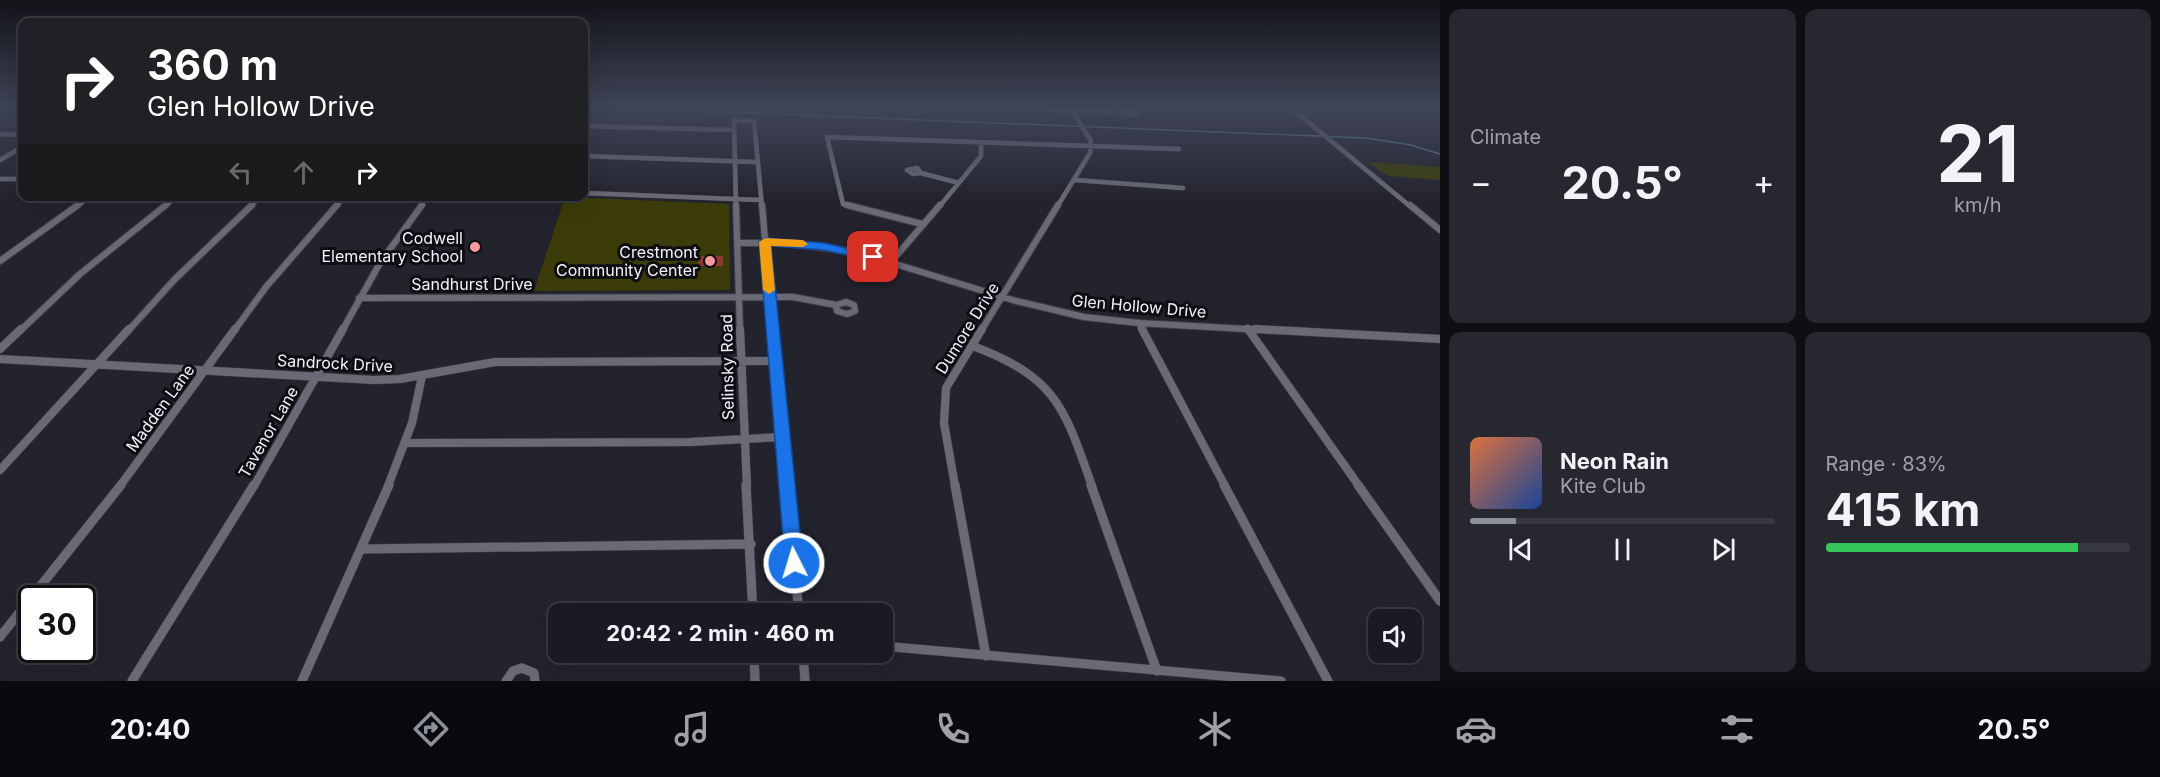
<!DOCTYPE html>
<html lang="en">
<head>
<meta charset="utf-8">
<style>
  :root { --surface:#1a1a22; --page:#27272f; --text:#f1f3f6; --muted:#9fa1a5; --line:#383840; --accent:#8c9099 }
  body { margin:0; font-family:Inter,sans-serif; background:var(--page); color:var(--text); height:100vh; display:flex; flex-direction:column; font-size:22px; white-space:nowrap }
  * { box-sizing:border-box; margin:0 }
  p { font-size:20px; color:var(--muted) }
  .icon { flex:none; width:33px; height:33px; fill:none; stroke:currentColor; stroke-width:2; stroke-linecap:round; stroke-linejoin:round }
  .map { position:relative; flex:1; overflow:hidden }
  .panel { display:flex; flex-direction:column; gap:9px; padding:9px; background:#0e0e13; width:720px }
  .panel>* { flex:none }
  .hud { position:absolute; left:18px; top:18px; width:570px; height:183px; border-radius:12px; box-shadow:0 6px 24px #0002,0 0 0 2px var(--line); background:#202124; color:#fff; overflow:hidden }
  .tools { position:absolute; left:1368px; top:609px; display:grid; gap:12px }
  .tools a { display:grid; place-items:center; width:54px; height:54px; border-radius:12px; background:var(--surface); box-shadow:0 6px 24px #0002,0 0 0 2px var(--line); font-size:30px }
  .speed { position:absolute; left:18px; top:585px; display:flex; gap:12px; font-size:30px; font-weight:700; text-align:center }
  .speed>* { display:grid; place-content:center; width:78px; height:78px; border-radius:50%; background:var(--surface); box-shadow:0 6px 24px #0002,0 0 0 2px var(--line); line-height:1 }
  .speed .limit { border:3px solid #111; border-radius:9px; background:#fff; color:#111 }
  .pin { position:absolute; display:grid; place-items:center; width:51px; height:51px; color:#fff; margin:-26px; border-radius:12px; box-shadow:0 3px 9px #0006 }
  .me { position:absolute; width:66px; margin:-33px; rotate:355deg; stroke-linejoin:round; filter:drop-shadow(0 0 4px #0008) }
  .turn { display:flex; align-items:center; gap:21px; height:126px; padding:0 30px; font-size:27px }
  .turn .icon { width:78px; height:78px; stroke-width:2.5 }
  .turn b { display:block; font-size:42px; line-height:51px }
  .lanes { display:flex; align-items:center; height:57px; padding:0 30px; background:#0003; justify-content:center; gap:30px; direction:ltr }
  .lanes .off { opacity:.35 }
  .big { font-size:45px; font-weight:700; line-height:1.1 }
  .panel .widget { flex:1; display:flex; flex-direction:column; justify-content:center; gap:9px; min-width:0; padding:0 21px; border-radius:12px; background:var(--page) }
  .panel .dial { align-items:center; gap:0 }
  .dial b { font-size:78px; line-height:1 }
  .song { display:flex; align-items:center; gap:18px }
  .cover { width:72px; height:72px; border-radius:9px; background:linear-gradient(135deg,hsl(20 70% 55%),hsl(220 70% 35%)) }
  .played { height:6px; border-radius:3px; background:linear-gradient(90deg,var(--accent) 15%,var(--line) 15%) }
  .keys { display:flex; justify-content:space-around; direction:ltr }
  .heat { display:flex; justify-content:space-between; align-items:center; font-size:33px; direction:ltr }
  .charge { height:9px; border-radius:4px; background:linear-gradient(90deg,#34c759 83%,var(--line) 0) }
  .panel .tiles { flex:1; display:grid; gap:9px; grid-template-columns:repeat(2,1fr) }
  .trip { position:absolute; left:548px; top:603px; width:345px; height:60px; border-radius:12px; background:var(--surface); box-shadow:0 6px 24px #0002,0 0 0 2px var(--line); font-weight:700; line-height:60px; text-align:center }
  .tabs { display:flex; height:96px; justify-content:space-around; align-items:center; background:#0a0a0e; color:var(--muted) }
  .tabs .icon { width:42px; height:42px }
  .tabs .selected { color:var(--accent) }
  .tabs b { font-size:27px; color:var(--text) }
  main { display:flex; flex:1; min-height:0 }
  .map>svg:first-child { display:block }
  .green { fill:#3b3c08 }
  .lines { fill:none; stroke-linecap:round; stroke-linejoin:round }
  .stream { stroke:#567d9e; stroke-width:1.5 }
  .building { fill:#8d392f }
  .minor-far3-casing { stroke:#3f3f48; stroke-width:5 }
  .minor-far2-casing { stroke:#3f3f48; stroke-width:8 }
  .minor-far1-casing { stroke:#3f3f48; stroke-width:9 }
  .minor-casing { stroke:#3f3f48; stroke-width:10 }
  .minor-far3 { stroke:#6a6a77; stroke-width:4.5 }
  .minor-far2 { stroke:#6a6a77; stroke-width:6 }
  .minor-far1 { stroke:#6a6a77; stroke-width:8 }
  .minor { stroke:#6a6a77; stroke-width:9 }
  .route { fill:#1a73e8; stroke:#114b97; stroke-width:1.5 }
  .slow { fill:#f59e0b }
  .poi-dot { fill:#f59b9e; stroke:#0d0d12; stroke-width:2 }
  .labels { text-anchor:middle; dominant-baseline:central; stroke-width:6; stroke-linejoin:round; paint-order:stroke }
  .poi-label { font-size:16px; fill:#f2f2fa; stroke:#0d0d12; text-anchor:end }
  .street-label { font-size:16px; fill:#f2f2fa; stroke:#0d0d12 }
</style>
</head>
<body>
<main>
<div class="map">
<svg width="1440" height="681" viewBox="0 0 1440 681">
  <rect width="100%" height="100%" fill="#23232e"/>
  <path class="green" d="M1368,162L1440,167V180L1388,176Z
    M565,197L729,204L730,290L534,291Z"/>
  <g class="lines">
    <path class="stream" d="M599,107L1366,138L1411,145L1440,154"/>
  </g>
  <path class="building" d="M698,256H723V266H698Z"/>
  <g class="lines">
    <defs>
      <path id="minor-far3" d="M974,107L1123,112
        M1290,107L1411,207
        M1126,110L1138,113L1131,115L1123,111Z
        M584,126L733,130
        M0,134L22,135
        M584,156L756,162
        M0,160L22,147
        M917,168L921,173L913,174L907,170Z
        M921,173L959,183
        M0,179H22
        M1075,180L1183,188
        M584,193L760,200
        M76,207L91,196
        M164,207L177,196
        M250,207L261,196
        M336,207L345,196
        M420,207L428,196
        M736,207L734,120L754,121L762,207
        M853,207L843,204L827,137L1179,149
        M939,207L981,156V142
        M1057,207L1090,153L1091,141L1072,110"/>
      <path id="minor-far2" d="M736,205L740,331
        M762,205L773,331
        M847,205L922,224
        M1410,205L1440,230
        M738,243H789L856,252L1016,301L1084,317L1139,323L1283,331
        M0,261L78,205
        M891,262L940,205
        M359,298L793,297L836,305
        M846,302L854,305L855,311L847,314L837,311L836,305Z
        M1139,323L1143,331
        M1247,328L1249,331
        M20,331L80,274L166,205
        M128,331L174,280L252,205
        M234,331L266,287L337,205
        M342,331L380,263L422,205
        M981,331L1058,205"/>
      <path id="minor-far1" d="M740,329L747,486
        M773,329L787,486
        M1142,329L1225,486
        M1248,329L1359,486
        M1255,329L1440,339
        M973,346C1057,378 1064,407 1092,486
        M0,349L21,329
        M0,359L374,380L400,379L495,362L775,361
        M406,443L690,442L782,437
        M0,470L129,329
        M120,486L235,329
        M254,486L343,329
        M388,486L412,423L422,376
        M955,486L944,423L946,388L982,329"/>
      <path id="minor" d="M746,485L753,614
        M787,485L799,614
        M955,485L986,656
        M1091,485L1157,671
        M1224,485L1328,681
        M1358,485L1440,601
        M363,549L751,544
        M0,637L121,485
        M882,646L1281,681
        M754,652L755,681
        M803,652L805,681
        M132,681L254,485
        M302,681L389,485
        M506,681L513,671L522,668L534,673L535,681"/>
    </defs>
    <use href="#minor-far3" class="minor-far3-casing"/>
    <use href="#minor-far2" class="minor-far2-casing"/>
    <use href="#minor-far1" class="minor-far1-casing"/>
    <use href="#minor" class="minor-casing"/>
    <use href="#minor-far3" class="minor-far3"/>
    <use href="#minor-far2" class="minor-far2"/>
    <use href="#minor-far1" class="minor-far1"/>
    <use href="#minor" class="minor"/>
  </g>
  <linearGradient id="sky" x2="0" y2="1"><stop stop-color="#131319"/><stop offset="0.53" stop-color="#3f4557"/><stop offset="1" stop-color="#3f4557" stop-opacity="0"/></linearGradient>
  <rect width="1440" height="202" fill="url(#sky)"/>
  <path class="route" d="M765,238L824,243L877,255L879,257L873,261L824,250L771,246L803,563L801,568L794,570L788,568L785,563L759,242Z"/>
  <path class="slow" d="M765,238L803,240L808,244L803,247L771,246L775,290L769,294L763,290L759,242Z"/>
  <g class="poi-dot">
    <circle cx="475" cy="247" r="6"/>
    <circle cx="710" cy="261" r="6"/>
  </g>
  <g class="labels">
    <g class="poi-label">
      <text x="463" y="238">Codwell<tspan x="463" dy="18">Elementary School</tspan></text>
      <text x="698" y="252">Crestmont<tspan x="698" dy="18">Community Center</tspan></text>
    </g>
    <g class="street-label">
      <text x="472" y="284">Sandhurst Drive</text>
      <text transform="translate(1139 306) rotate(5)">Glen Hollow Drive</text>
      <text transform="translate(967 328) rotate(-58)">Dumore Drive</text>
      <text transform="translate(335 363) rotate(3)">Sandrock Drive</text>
      <text transform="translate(727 367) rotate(-91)">Selinsky Road</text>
      <text transform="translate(160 408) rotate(-54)">Madden Lane</text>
      <text transform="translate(268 432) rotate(-60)">Tavenor Lane</text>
    </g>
  </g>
</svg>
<div class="tools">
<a><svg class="icon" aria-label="sound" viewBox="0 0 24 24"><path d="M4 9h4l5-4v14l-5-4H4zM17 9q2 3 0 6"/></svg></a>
</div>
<div class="speed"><div class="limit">30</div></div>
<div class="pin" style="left:873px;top:257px;background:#d93025"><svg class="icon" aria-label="arrive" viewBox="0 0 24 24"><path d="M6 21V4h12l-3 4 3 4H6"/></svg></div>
<svg class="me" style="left:794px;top:563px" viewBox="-20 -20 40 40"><circle r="17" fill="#1a73e8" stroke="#fff" stroke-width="3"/><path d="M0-11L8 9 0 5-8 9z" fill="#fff"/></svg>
<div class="trip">20:42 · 2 min · 460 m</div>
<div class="hud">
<div class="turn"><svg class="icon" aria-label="right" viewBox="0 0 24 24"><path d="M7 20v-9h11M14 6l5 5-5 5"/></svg><div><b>360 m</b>Glen Hollow Drive</div></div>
<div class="lanes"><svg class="icon off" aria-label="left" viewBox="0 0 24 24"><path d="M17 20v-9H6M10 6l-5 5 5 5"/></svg><svg class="icon off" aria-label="ahead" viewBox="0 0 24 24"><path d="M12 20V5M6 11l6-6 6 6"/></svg><svg class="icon" aria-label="right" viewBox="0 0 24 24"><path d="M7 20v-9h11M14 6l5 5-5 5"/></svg></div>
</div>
</div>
<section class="panel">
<div class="tiles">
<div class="widget"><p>Climate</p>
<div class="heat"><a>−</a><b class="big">20.5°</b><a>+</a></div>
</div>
<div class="widget dial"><b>21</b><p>km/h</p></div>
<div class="widget">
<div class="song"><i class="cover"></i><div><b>Neon Rain</b><p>Kite Club</p></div></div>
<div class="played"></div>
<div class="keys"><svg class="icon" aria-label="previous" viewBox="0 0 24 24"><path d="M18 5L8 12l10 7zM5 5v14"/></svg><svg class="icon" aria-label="pause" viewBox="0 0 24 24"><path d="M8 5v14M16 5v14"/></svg><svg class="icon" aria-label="next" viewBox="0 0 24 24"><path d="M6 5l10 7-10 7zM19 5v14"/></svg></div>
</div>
<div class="widget"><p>Range · 83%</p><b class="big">415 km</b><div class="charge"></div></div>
</div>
</section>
</main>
<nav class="tabs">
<b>20:40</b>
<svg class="icon selected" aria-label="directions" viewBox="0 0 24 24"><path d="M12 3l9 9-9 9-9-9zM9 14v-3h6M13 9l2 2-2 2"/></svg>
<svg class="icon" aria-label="music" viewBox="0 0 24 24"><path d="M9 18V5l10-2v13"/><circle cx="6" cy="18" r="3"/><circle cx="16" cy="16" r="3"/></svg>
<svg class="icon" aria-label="phone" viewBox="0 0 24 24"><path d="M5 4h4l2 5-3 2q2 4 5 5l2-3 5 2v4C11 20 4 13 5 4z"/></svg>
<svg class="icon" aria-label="climate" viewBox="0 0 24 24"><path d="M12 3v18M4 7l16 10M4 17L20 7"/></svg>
<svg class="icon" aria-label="car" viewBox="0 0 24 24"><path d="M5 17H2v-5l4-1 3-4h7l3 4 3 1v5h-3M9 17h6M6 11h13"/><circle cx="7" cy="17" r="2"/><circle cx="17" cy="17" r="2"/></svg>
<svg class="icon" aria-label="filters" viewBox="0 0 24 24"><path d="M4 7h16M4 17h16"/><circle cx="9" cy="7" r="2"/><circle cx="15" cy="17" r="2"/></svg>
<b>20.5°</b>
</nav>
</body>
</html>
